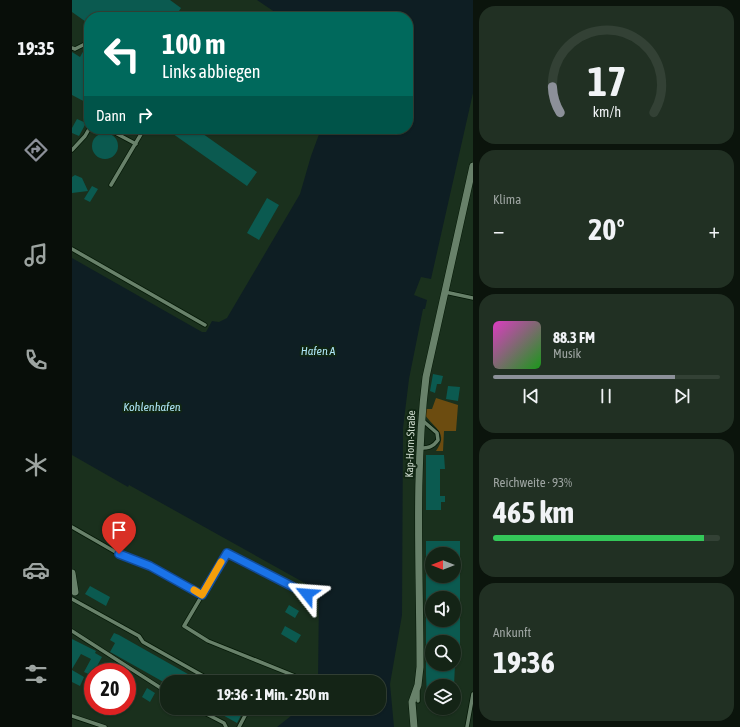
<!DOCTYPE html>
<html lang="de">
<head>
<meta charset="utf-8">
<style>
  :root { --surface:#142416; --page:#213023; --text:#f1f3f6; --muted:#9da4a1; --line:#334135; --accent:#8c9099 }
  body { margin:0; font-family:"Asap Condensed",sans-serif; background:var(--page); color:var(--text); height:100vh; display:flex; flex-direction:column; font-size:15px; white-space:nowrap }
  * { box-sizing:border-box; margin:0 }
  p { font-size:13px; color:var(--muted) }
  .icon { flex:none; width:22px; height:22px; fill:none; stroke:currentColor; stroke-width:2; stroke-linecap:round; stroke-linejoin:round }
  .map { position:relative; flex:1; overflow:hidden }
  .drawer { display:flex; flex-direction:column; gap:6px; padding:6px; background:#0b140c; width:267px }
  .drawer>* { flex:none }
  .banner { position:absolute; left:12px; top:12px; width:329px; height:122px; border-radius:16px; box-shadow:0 1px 3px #0004,0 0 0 1px var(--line); background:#00695c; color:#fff; overflow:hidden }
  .needle { width:26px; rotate:270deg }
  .buttons { position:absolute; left:353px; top:547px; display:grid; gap:8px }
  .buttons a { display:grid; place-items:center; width:36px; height:36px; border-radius:50%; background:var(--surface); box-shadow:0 1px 3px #0004,0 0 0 1px var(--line); font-size:20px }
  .speed { position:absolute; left:12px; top:663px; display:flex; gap:8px; font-size:20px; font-weight:700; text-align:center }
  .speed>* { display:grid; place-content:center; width:52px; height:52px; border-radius:50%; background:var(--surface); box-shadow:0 1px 3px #0004,0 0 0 1px var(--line); line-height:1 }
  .speed .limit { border:6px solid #d22; background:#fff; color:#111 }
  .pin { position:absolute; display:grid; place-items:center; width:34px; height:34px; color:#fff; margin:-41px -17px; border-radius:50% 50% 50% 0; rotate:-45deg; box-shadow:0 0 4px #0007 }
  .pin .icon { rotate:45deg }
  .me { position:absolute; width:44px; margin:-22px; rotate:298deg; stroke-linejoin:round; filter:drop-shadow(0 0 3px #0008) }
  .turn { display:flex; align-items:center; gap:14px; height:84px; padding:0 12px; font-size:18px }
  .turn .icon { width:52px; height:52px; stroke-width:2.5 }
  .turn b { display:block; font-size:28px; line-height:34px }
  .then { display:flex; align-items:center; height:38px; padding:0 12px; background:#0003; gap:8px; font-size:15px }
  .big { font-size:30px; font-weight:700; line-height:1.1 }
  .drawer .widget { flex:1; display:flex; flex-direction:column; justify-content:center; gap:6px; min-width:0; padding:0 14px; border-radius:16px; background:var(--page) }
  .drawer .dial { align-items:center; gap:0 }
  .dial svg { height:104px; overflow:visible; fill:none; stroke:var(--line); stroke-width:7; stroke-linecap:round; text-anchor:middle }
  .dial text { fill:var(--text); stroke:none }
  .song { display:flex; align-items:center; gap:12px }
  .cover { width:48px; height:48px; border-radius:6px; background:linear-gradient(135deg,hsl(310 70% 55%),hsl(120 70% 35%)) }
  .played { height:4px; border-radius:2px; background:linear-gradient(90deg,var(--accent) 80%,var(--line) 80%) }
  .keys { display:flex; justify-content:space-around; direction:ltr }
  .heat { display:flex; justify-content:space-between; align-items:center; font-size:22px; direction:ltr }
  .charge { height:6px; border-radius:3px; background:linear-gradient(90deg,#34c759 93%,var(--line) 0) }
  .trip { position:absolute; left:88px; top:675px; width:226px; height:40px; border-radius:16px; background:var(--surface); box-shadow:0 1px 3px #0004,0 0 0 1px var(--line); font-weight:700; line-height:40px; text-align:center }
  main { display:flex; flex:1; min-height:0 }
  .tab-bar { display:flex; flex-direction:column; width:72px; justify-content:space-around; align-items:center; background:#080e09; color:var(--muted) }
  .tab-bar .icon { width:28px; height:28px }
  .tab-bar .active { color:var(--accent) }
  .tab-bar b { font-size:18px; color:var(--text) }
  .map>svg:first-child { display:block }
  .green { fill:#6c4c10 }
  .water { fill:#0e1e23 }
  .building { fill:#0b5a50; fill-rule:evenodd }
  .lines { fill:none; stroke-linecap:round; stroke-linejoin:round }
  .lane-casing { stroke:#041806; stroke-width:5 }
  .street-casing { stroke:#041806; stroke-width:8 }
  .lane { stroke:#68816a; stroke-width:3.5 }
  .street { stroke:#68816a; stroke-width:7 }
  .route-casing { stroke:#114b97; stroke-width:10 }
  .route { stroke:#1a73e8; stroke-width:7 }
  .slow { stroke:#f59e0b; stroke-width:7 }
  .labels { text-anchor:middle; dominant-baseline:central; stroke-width:4; stroke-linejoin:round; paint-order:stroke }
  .street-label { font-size:11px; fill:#cfdccf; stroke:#102613 }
  .water-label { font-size:12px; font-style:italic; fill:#aee5f5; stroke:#102613 }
</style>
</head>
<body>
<main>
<nav class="tab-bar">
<b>19:35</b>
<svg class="icon active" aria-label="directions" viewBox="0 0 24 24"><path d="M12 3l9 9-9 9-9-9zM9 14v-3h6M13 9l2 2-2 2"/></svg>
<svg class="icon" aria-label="music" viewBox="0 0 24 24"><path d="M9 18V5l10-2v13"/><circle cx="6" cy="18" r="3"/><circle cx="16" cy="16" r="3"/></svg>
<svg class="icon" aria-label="phone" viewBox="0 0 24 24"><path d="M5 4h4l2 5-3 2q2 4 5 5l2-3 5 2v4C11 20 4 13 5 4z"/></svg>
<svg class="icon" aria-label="climate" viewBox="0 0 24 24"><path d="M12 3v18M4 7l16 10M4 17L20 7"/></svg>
<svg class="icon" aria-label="car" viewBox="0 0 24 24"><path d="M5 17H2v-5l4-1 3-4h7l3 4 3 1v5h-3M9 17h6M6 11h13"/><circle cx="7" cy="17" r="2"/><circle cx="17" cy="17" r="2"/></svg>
<svg class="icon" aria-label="filters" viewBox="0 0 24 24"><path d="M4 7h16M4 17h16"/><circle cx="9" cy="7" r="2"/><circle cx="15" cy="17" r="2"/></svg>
</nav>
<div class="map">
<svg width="401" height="727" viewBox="0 0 401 727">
  <rect width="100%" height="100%" fill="#1a301d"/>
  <path class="green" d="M364,398L386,405L384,431H372L371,451H364C377,433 363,429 353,415L354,409H360Z"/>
  <path class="water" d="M185,0H401V93L359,279L349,277L342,295L355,300L353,309H351L337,379L331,428L330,615L318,684L322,727H205L229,708L237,710L240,708H307V682H246L247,591L57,485L56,487L0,455V258L130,332H134L140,321L147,322L155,318L228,194L239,156L249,129H336V17H210Z"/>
  <path class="building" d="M0,0H98L109,8L103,17H17V24L0,12Z
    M12,50L17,53V104L0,95V52L8,57Z
    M5,119L14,123L7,136L0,133V128Z
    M94,129H124L185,172L175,186Z
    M20 146a13 13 0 1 1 26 0a13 13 0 1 1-26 0Z
    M3,175L10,178L16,191L0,193V177Z
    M20,186L26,189L18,202L12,199Z
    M195,198L207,205L187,240L175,233Z
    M361,374L371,376L369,384H365L363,393L358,391Z
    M376,386L388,387L386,401L374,399Z
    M354,455H372L373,469H368V496H373V502H369V510H354Z
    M354,541H388V647H382V642H360V664H383L382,686H360V698H355L354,675ZM360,554H382V576H360ZM360,598H382V620H360Z
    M18,586L38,597L34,606L13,594Z
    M217,605L227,611L223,618L213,612Z
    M213,626L229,635L224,643L209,634Z
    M42,633L47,635L130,682H95V684L40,653L38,652L43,643L38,640Z
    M0,639L24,651L23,653L30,657L25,666L36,672H21V676L12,672L19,659L9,654L0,669Z
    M0,670L12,677L8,686L0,682Z
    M75,688L83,693L78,702L70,697Z
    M138,708H173L165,723Z"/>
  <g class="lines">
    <defs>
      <path id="lane" d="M0,48L3,49L15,43L17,44
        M36,129L64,144
        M0,150L13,136L17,129
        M39,185L72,129
        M0,249L133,325
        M373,292L401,298
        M348,448C357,448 361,447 366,440L365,433L350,420
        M0,527L47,554L78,566L129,595
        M0,599L67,636L71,642L133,677L150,682
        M0,631L95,692
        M223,676L136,641L112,626L155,553L235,594
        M346,692V701
        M123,708L152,723L154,727
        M0,716L33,727
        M167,727L177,708
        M395,727L401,694"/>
      <path id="street" d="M0,573L3,592
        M342,727L340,702L346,685L348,667C348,571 342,473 354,377L401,166"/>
    </defs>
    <use href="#lane" class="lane-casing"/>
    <use href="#street" class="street-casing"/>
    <use href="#lane" class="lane"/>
    <use href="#street" class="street"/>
  </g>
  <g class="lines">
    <defs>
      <path id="route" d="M47,554L78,566L130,595L155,553L235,594"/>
    </defs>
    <use href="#route" class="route-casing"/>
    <use href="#route" class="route"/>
    <path class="slow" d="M122,590L130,595L149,562"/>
  </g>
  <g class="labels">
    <g class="street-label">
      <text transform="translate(338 444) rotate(-88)">Kap-Horn-Straße</text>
    </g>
    <g class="water-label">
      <text x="246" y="351">Hafen A</text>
      <text x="80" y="407">Kohlenhafen</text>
    </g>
  </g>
</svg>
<div class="buttons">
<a><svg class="needle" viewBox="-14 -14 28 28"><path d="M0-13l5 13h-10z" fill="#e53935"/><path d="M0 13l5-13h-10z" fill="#9da4a1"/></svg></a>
<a><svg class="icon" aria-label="sound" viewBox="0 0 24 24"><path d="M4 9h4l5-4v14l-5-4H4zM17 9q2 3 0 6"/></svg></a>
<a><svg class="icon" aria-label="search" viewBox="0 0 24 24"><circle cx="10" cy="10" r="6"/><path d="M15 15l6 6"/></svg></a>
<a><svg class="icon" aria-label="layers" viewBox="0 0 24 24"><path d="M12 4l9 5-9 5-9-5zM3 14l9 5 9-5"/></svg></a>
</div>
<div class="speed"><div class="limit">20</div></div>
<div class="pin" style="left:47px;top:554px;background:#d93025"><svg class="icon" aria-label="arrive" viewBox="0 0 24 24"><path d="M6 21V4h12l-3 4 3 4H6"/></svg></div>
<svg class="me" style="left:235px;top:594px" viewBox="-20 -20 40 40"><path d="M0-17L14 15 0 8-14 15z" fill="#1a73e8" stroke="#fff" stroke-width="4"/></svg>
<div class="trip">19:36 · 1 Min. · 250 m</div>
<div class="banner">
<div class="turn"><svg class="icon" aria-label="left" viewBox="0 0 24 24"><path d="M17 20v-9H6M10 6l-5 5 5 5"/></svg><div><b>100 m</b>Links abbiegen</div></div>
<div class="then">Dann<svg class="icon" aria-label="right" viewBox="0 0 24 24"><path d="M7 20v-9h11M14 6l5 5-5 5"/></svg></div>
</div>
</div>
<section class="drawer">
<div class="widget dial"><svg viewBox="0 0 100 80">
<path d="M14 69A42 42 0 1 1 86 69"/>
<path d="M14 69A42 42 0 0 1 8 49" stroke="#8c9099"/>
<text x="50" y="56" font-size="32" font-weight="700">17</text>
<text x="50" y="72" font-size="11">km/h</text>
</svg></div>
<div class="widget"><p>Klima</p>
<div class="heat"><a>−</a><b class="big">20°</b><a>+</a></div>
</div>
<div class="widget">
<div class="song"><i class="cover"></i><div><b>88.3 FM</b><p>Musik</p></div></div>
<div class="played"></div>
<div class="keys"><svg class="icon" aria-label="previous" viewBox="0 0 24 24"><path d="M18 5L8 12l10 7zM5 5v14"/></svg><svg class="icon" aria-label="pause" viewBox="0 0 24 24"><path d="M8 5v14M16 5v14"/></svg><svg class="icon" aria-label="next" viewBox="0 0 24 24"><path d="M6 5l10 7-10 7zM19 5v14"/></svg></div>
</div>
<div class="widget"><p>Reichweite · 93%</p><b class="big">465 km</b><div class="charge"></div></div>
<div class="widget"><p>Ankunft</p><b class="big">19:36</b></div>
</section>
</main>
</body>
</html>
